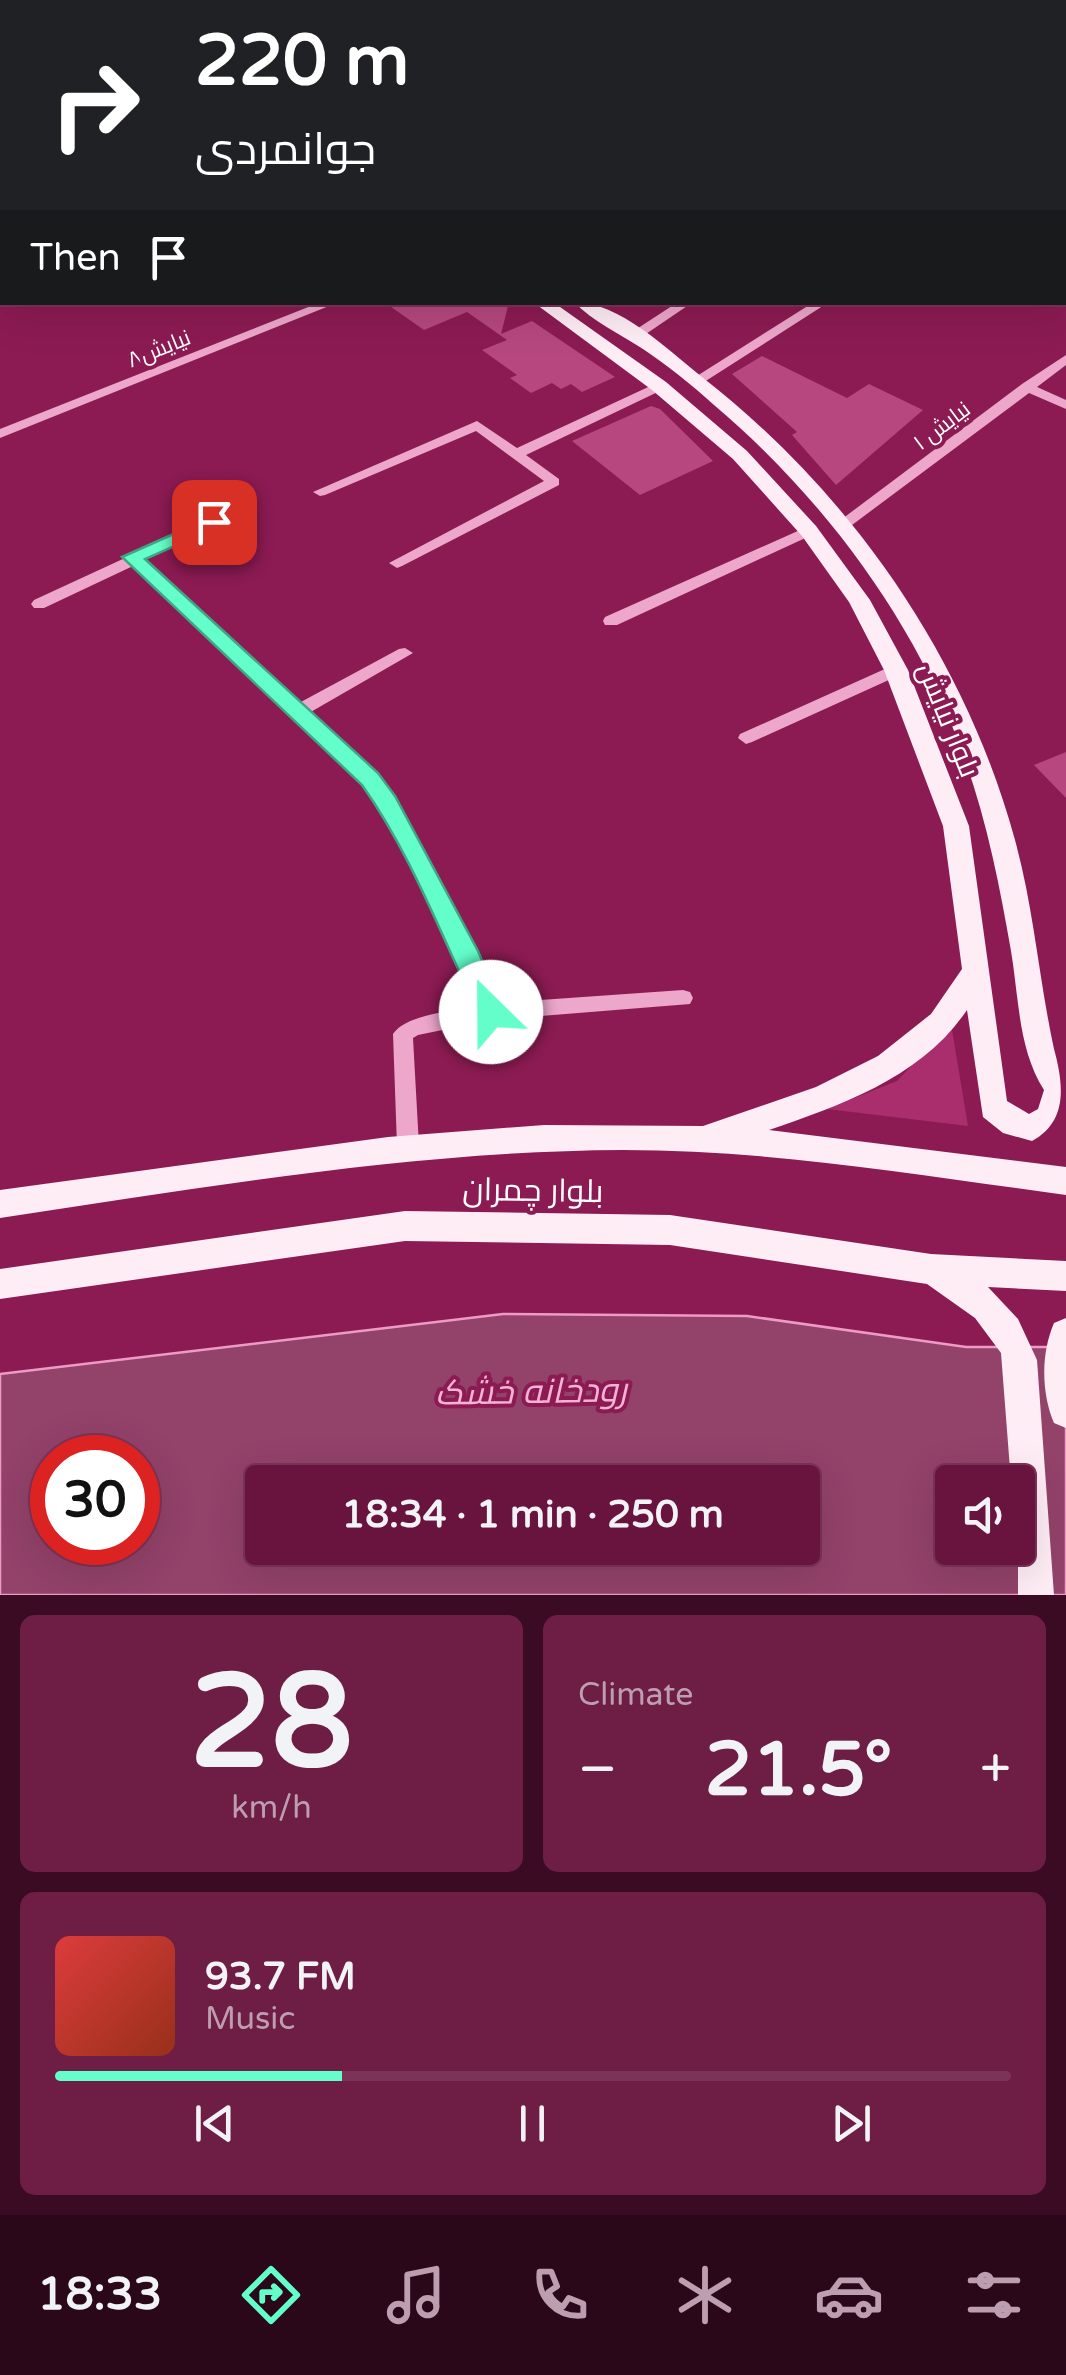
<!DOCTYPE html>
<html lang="en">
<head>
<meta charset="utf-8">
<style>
  :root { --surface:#69143e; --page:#6e1d45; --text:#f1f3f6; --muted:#bd9eb0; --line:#7c3358; --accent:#63fec9 }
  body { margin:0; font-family:"Varela Round",Cairo,sans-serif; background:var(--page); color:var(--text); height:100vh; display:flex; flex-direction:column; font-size:38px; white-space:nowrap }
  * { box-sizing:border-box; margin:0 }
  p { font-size:32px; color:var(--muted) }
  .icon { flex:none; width:55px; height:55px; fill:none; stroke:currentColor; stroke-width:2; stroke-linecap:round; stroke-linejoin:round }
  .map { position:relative; height:1595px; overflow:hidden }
  .sheet { display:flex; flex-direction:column; gap:20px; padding:20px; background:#3a0b22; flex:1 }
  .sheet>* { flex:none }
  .top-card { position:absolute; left:0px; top:0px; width:1068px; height:305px; box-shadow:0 10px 40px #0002,0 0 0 2px var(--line); background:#202124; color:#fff; overflow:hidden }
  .buttons { position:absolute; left:935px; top:1465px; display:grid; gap:20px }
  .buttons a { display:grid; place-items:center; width:100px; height:100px; border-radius:10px; background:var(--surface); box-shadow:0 10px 40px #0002,0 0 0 2px var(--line); font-size:50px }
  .speed { position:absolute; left:30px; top:1435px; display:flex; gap:20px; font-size:50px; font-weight:700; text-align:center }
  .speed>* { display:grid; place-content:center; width:130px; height:130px; border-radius:50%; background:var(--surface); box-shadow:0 10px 40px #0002,0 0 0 2px var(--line); line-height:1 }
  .speed .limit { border:15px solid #d22; background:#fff; color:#111 }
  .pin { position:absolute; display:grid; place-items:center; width:85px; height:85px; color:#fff; margin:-42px; border-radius:20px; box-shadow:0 5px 15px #0006 }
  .me { position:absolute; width:110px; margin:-55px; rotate:337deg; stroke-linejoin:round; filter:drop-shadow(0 0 8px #0008) }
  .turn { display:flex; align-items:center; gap:35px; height:210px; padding:0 30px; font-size:45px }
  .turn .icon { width:130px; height:130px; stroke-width:2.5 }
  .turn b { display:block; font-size:70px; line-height:85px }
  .then { display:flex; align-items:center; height:95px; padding:0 30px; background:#0003; gap:20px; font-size:38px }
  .big { font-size:75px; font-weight:700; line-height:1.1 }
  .sheet .tile { flex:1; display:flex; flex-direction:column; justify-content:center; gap:15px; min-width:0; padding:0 35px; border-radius:15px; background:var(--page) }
  .sheet .dial { align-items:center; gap:0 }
  .dial b { font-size:130px; line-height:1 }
  .song { display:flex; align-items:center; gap:30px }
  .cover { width:120px; height:120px; border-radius:15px; background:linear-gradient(135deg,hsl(0 70% 55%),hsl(10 70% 35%)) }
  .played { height:10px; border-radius:5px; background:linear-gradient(90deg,var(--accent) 30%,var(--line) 30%) }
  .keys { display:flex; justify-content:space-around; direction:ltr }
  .heat { display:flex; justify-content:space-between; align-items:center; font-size:55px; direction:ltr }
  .sheet .tiles { flex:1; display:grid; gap:20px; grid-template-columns:1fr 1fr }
  .tile:last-child { grid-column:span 2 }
  .trip { position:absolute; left:245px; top:1465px; width:575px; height:100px; border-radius:10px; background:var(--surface); box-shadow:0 10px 40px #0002,0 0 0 2px var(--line); font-weight:700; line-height:100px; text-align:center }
  .menu { display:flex; height:160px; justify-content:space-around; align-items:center; background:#2a0819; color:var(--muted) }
  .menu .icon { width:70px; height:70px }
  .menu .on { color:var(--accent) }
  .menu b { font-size:45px; color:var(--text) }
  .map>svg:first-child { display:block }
  .green { fill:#aa2e6d }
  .water { fill:#93426a; stroke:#ef9ac6; stroke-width:2.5; fill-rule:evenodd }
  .building { fill:#b6487f }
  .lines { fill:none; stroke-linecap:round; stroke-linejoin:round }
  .minor { fill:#eda7cb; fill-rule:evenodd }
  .major { fill:#ffedf5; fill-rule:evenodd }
  .route { fill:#63fec9; stroke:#40a583; stroke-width:2.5 }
  .labels { text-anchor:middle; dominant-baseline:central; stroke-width:8; stroke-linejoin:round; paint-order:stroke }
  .far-street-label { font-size:22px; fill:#fff; stroke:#8c1b53 }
  .street-label { font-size:28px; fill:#fff; stroke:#8c1b53 }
  .near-street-label { font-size:32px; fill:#fff; stroke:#8c1b53 }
  .near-water-label { font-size:35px; font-style:italic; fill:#f4b2d4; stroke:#8c1b53 }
</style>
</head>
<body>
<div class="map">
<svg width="1066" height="1595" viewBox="0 0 1066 1595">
  <rect width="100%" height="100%" fill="#8c1b53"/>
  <path class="green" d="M951,1024L968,1126L827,1109L897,1081Z"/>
  <path class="water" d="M503,1314L747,1316L966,1347H1066V1595H0V1374ZM52,1458H138V1542H52ZM262,1482H802V1548H262ZM952,1482H1018V1548H952Z"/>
  <path class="building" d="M384,302H509L501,334L532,321L615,377L582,392L571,384L561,389L552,383L531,393L510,378L517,375L482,350L507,340L467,312L424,330Z
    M762,356L847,398L869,384L923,410L836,485L792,435L797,432L732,374Z
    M651,406L660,409L713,461L640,495L572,441Z
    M1066,752V798L1034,765Z"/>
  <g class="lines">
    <path class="minor" d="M48,0H58L60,2H50Z
      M178,0H190L192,2H181Z
      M2,51V57L0,58V52Z
      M1065,138H1066V144H1065Z
      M1065,153H1066V159H1065Z
      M321,302H339L0,438V429Z
      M678,302H693L640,338H632V332Z
      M814,302H829L701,384L696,385L689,381Z
      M1066,355V365L1037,387L1066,400V409L1029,393L848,528H838V522L1022,384Z
      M659,382L664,383V389L526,455L559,479V485L402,566L397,568L389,563L544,481L476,431L325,495L320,496L313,492L477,421L517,448Z
      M214,517L221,522L219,525L145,560L299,703L399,649L405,648L413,653L309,713L376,775L392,797L475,951L497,1003L683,990L690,992L693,998L690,1004L491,1020L418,1035L413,1038L419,1146L415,1153L408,1155L401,1153L397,1146L393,1034C406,1014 455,1011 479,1006L456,952L379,806L364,783L133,566L44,608H34L31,604L34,600L125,558L127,554L135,553Z
      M809,526L814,528V534L617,625H605L603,621L605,617Z
      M896,664L902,666L904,670L902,674L752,742L746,744L738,738L740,734Z"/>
    <path class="major" d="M533,302H553L666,382L747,451L816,526L870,600L908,670L969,826L1007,1101L1029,1114L1038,1109L1044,1090C1018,1049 1019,998 1011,951C1000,887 987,822 965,760C918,624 823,497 714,405C692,385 667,365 643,349C620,334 592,321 574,302C619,302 667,349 702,377C851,493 965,657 1015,840C1034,909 1039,980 1054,1049C1065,1089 1066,1122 1032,1141L1003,1133L983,1117L967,1010C922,1077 842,1105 769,1130L1066,1167V1195C919,1175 771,1150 623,1150C414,1151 207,1187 0,1218V1190L388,1137L544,1125L703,1126L816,1087L878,1056L931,1014L962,969L943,826L884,670L849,602L802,536L733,459L652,390Z
      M405,1211L670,1215L931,1254L1066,1261V1291L988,1287L1018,1319L1037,1360L1054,1595H1018V1482H1011L1001,1353L975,1318L927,1284L670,1245L405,1241L0,1299V1269Z
      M1066,1318V1428L1054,1423C1041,1392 1041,1353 1054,1323Z"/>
  </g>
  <path class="route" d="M214,516L223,522L220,526L145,559L378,773L395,796L478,951L504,1012L500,1020L491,1023L482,1020C443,941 413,857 362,785L122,557Z"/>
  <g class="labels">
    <g class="far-street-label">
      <text transform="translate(159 349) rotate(-22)">نیایش۸</text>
      <text transform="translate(942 426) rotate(-37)">نیایش ۱</text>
    </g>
    <g class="street-label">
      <text transform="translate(948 720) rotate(68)">بلوار نیایش</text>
    </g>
    <g class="near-street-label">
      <text transform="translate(533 1191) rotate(1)">بلوار چمران</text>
    </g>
    <g class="near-water-label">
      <text transform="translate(531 1392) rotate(-1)">رودخانه خشک</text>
    </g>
  </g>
</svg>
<div class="buttons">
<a><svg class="icon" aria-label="sound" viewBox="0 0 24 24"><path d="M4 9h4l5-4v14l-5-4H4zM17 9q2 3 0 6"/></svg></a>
</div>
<div class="speed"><div class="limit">30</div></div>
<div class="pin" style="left:214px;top:522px;background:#d93025"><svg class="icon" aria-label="arrive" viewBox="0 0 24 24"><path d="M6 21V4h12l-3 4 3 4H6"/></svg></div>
<svg class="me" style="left:491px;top:1012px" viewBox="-20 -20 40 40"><circle r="19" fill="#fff"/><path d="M0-13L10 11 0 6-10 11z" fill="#63fec9"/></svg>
<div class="trip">18:34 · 1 min · 250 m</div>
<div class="top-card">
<div class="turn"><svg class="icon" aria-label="right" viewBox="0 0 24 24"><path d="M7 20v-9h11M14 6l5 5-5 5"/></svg><div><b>220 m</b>جوانمردی</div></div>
<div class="then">Then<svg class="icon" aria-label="arrive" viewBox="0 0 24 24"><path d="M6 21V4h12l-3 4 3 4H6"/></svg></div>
</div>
</div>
<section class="sheet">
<div class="tiles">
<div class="tile dial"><b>28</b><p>km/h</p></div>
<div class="tile"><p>Climate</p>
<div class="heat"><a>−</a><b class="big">21.5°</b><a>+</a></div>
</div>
<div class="tile">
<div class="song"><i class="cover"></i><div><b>93.7 FM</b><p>Music</p></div></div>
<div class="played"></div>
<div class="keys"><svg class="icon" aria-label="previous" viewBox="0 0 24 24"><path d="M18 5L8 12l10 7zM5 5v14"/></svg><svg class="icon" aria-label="pause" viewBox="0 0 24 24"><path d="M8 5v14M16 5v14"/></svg><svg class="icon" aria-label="next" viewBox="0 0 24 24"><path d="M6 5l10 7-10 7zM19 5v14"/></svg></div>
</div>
</div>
</section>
<nav class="menu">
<b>18:33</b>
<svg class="icon on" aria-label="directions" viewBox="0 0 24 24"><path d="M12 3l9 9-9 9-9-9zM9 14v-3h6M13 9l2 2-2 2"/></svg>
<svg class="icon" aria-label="music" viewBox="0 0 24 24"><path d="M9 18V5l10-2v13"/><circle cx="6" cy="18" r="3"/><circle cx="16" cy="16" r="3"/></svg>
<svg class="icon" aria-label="phone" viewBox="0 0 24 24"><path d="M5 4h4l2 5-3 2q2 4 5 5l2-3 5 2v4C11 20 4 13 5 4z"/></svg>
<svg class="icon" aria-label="climate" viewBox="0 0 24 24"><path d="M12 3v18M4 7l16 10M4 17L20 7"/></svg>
<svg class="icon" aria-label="car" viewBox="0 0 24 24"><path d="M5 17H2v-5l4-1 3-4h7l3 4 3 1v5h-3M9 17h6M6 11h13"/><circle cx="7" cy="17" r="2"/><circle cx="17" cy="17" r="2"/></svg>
<svg class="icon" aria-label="filters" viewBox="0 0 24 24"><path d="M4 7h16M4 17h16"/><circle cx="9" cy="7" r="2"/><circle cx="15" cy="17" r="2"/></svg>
</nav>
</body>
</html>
